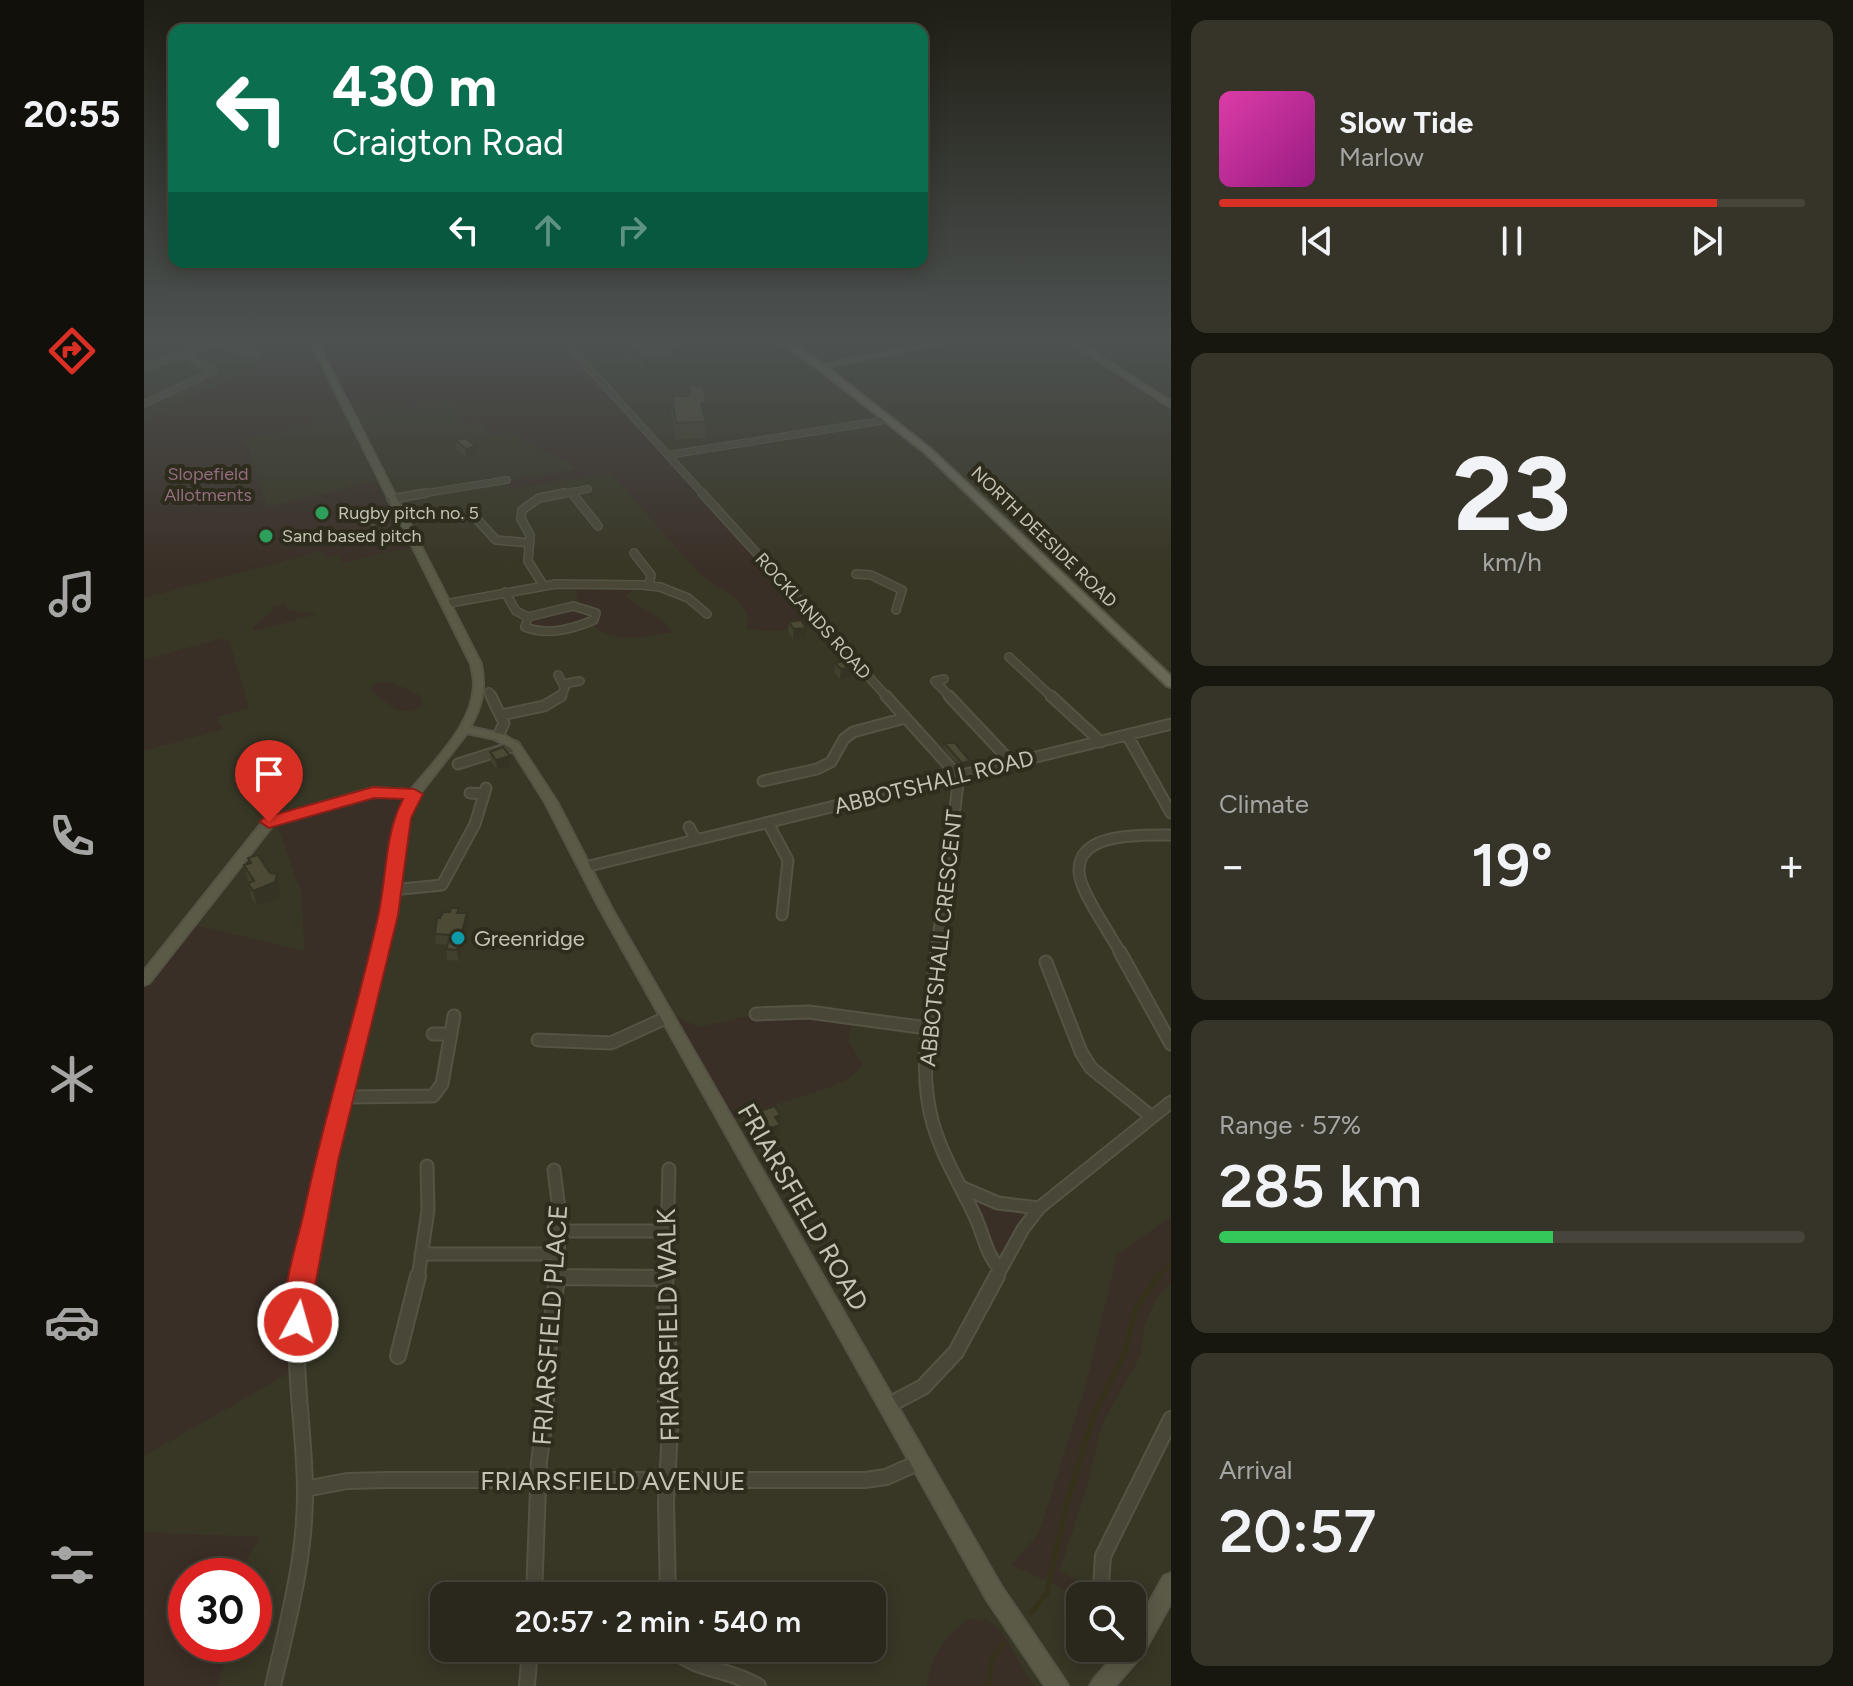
<!DOCTYPE html>
<html lang="en">
<head>
<meta charset="utf-8">
<style>
  :root { --surface:#2a281c; --page:#363429; --text:#f1f3f6; --muted:#a5a6a3; --line:#46443b; --accent:#d93025 }
  body { margin:0; font-family:Figtree,sans-serif; background:var(--page); color:var(--text); height:100vh; display:flex; flex-direction:column; font-size:30px; white-space:nowrap }
  * { box-sizing:border-box; margin:0 }
  p { font-size:26px; color:var(--muted) }
  .icon { flex:none; width:44px; height:44px; fill:none; stroke:currentColor; stroke-width:2; stroke-linecap:round; stroke-linejoin:round }
  .map { position:relative; flex:1; overflow:hidden }
  .sheet { display:flex; flex-direction:column; gap:20px; padding:20px; background:#17160f; width:682px }
  .sheet>* { flex:none }
  .banner { position:absolute; left:24px; top:24px; width:760px; height:244px; border-radius:16px; box-shadow:0 4px 20px #0003,0 0 0 2px var(--line); background:#0b6e4f; color:#fff; overflow:hidden }
  .buttons { position:absolute; left:922px; top:1582px; display:grid; gap:16px }
  .buttons a { display:grid; place-items:center; width:80px; height:80px; border-radius:16px; background:var(--surface); box-shadow:0 4px 20px #0003,0 0 0 2px var(--line); font-size:40px }
  .speed { position:absolute; left:24px; top:1558px; display:flex; gap:16px; font-size:40px; font-weight:700; text-align:center }
  .speed>* { display:grid; place-content:center; width:104px; height:104px; border-radius:50%; background:var(--surface); box-shadow:0 4px 20px #0003,0 0 0 2px var(--line); line-height:1 }
  .speed .limit { border:12px solid #d22; background:#fff; color:#111 }
  .pin { position:absolute; display:grid; place-items:center; width:68px; height:68px; color:#fff; margin:-82px -34px; border-radius:50% 50% 50% 0; rotate:-45deg; box-shadow:0 0 8px #0007 }
  .pin .icon { rotate:45deg }
  .me { position:absolute; width:88px; margin:-44px; rotate:6deg; stroke-linejoin:round; filter:drop-shadow(0 0 6px #0008) }
  .turn { display:flex; align-items:center; gap:28px; height:168px; padding:0 32px; font-size:36px }
  .turn .icon { width:104px; height:104px; stroke-width:2.5 }
  .turn b { display:block; font-size:56px; line-height:68px }
  .lanes { display:flex; align-items:center; height:76px; padding:0 32px; background:#0003; justify-content:center; gap:40px; direction:ltr }
  .lanes .off { opacity:.35 }
  .big { font-size:60px; font-weight:600; line-height:1.1 }
  .sheet .widget { flex:1; display:flex; flex-direction:column; justify-content:center; gap:12px; min-width:0; padding:0 28px; border-radius:16px; background:var(--page) }
  .sheet .dial { align-items:center; gap:0 }
  .dial b { font-size:104px; line-height:1 }
  .song { display:flex; align-items:center; gap:24px }
  .cover { width:96px; height:96px; border-radius:12px; background:linear-gradient(135deg,hsl(320 70% 55%),hsl(310 70% 35%)) }
  .played { height:8px; border-radius:4px; background:linear-gradient(90deg,var(--accent) 85%,var(--line) 85%) }
  .keys { display:flex; justify-content:space-around; direction:ltr }
  .heat { display:flex; justify-content:space-between; align-items:center; font-size:44px; direction:ltr }
  .charge { height:12px; border-radius:6px; background:linear-gradient(90deg,#34c759 57%,var(--line) 0) }
  .trip { position:absolute; left:286px; top:1582px; width:456px; height:80px; border-radius:16px; background:var(--surface); box-shadow:0 4px 20px #0003,0 0 0 2px var(--line); font-weight:600; line-height:80px; text-align:center }
  main { display:flex; flex:1; min-height:0 }
  .dock { display:flex; flex-direction:column; width:144px; justify-content:space-around; align-items:center; background:#11100b; color:var(--muted) }
  .dock .icon { width:56px; height:56px }
  .dock .on { color:var(--accent) }
  .dock b { font-size:36px; color:var(--text) }
  .map>svg:first-child { display:block }
  .green { fill:#3a2f27 }
  .lines { fill:none; stroke-linecap:round; stroke-linejoin:round }
  .stream-far1 { stroke:#353219; stroke-width:4 }
  .stream { stroke:#353219; stroke-width:5 }
  .street-far4-casing { stroke:#555344; stroke-width:8 }
  .street-far3-casing { stroke:#555344; stroke-width:10 }
  .street-far2-casing { stroke:#555344; stroke-width:13 }
  .street-far1-casing { stroke:#555344; stroke-width:15 }
  .street-casing { stroke:#555344; stroke-width:18 }
  .secondary-casing { stroke:#555344; stroke-width:4 }
  .primary-casing { stroke:#555344; stroke-width:4 }
  .street-far4 { stroke:#494738; stroke-width:6 }
  .street-far3 { stroke:#494738; stroke-width:7 }
  .street-far2 { stroke:#494738; stroke-width:9 }
  .street-far1 { stroke:#494738; stroke-width:11 }
  .street { stroke:#494738; stroke-width:14 }
  .secondary { fill:#5b5a47; fill-rule:evenodd }
  .primary { fill:#696756; fill-rule:evenodd }
  .wall { fill:#413f2d }
  .shaded-wall { fill:#353324 }
  .building { fill:#4c4934; stroke:#353324; stroke-width:2 }
  .route { fill:#d93025; stroke:#8d1f18; stroke-width:2 }
  .leisure-dot { fill:#2e9e5b; stroke:#2e2c1d; stroke-width:3 }
  .culture-dot { fill:#0f9aa8; stroke:#2e2c1d; stroke-width:3 }
  .labels { text-anchor:middle; dominant-baseline:central; stroke-width:8; stroke-linejoin:round; paint-order:stroke }
  .far-park-label { font-size:18px; fill:#936d7f; stroke:#2e2c1d }
  .far-poi-label { font-size:18px; fill:#c5c3b4; stroke:#2e2c1d; text-anchor:start }
  .far-street-label { font-size:18px; fill:#c5c3b4; stroke:#2e2c1d }
  .street-label { font-size:22px; fill:#c5c3b4; stroke:#2e2c1d }
  .poi-label { font-size:22px; fill:#c5c3b4; stroke:#2e2c1d; text-anchor:start }
  .near-street-label { font-size:26px; fill:#c5c3b4; stroke:#2e2c1d }
</style>
</head>
<body>
<main>
<nav class="dock">
<b>20:55</b>
<svg class="icon on" aria-label="directions" viewBox="0 0 24 24"><path d="M12 3l9 9-9 9-9-9zM9 14v-3h6M13 9l2 2-2 2"/></svg>
<svg class="icon" aria-label="music" viewBox="0 0 24 24"><path d="M9 18V5l10-2v13"/><circle cx="6" cy="18" r="3"/><circle cx="16" cy="16" r="3"/></svg>
<svg class="icon" aria-label="phone" viewBox="0 0 24 24"><path d="M5 4h4l2 5-3 2q2 4 5 5l2-3 5 2v4C11 20 4 13 5 4z"/></svg>
<svg class="icon" aria-label="climate" viewBox="0 0 24 24"><path d="M12 3v18M4 7l16 10M4 17L20 7"/></svg>
<svg class="icon" aria-label="car" viewBox="0 0 24 24"><path d="M5 17H2v-5l4-1 3-4h7l3 4 3 1v5h-3M9 17h6M6 11h13"/><circle cx="7" cy="17" r="2"/><circle cx="17" cy="17" r="2"/></svg>
<svg class="icon" aria-label="filters" viewBox="0 0 24 24"><path d="M4 7h16M4 17h16"/><circle cx="9" cy="7" r="2"/><circle cx="15" cy="17" r="2"/></svg>
</nav>
<div class="map">
<svg width="1027" height="1686" viewBox="0 0 1027 1686">
  <rect width="100%" height="100%" fill="#383625"/>
  <path class="green" d="M258,334H414L674,623L633,631L603,629L604,615L593,599L557,576L467,473L368,489L363,481L474,462L433,468L366,433L349,436L336,423L320,425L305,402L211,415L178,352L261,340Z
    M166,351L200,417L101,439L123,507L232,481L257,530H263L272,546L198,563L194,555L181,558L178,551L0,598V419L137,355Z
    M435,587H493L481,597L520,621L529,633C501,635 472,646 449,625L456,620L457,611L445,604L435,603L432,594Z
    M141,604L144,610L173,614L112,631L109,627L129,611L128,606Z
    M429,608L448,612L447,618L398,630L384,626L386,619Z
    M79,638L80,641L85,640L105,708L73,717L79,729L0,751V660Z
    M233,682H247L275,695L279,704L268,711L251,710C243,702 232,696 227,688Z
    M237,794L257,801L237,920L168,1226L152,1369L0,1456V987L51,925L161,951L157,892L133,825Z
    M523,1013L555,1027L612,1014L708,1018L704,1041L719,1064L706,1078L684,1088L582,1120Z
    M834,1201L879,1212L880,1218L858,1253L849,1250L831,1204Z
    M1027,1217V1282L1014,1296L1000,1326L997,1355L958,1424L944,1484L916,1570L940,1587L937,1596L867,1565L895,1533L942,1384L973,1254Z
    M0,1532L116,1537L93,1576H42V1644H86L73,1686H0Z
    M825,1619L844,1620L857,1630L889,1686H783C787,1656 800,1637 825,1619Z"/>
  <g class="lines">
    <path class="stream-far1" d="M1013,1278L1027,1264"/>
    <path class="stream" d="M887,1613L903,1593L922,1506L949,1417L981,1353L991,1310L1014,1276
      M844,1686L848,1659L859,1645"/>
    <defs>
      <path id="street-far4" d="M414,334L560,495
        M69,343L112,353
        M0,368L90,334
        M0,404L70,371L39,355
        M524,455L742,420
        M427,492L430,495
        M270,495L363,480
        M410,495L444,489"/>
      <path id="street-far3" d="M428,493L454,526
        M558,493L744,698
        M247,499L282,493
        M330,516L352,540L386,543
        M490,553L507,575L505,585
        M712,574L727,575L758,590L752,610
        M399,585L384,561L386,535L377,519L378,510L395,498L421,493
        M361,592L372,611L384,617
        M301,604L412,584L498,585L516,587L544,598L563,614
        M429,606L452,613L450,620C428,629 404,636 381,627L384,617Z
        M865,657L909,698
        M414,675L421,688L416,698
        M800,679L791,681L807,698
        M419,684L436,681
        M345,692L348,698"/>
      <path id="street-far2" d="M347,696L360,723L354,736
        M742,696L815,777L792,954
        M805,696L869,764
        M907,696L957,742
        M357,715L400,706L417,696
        M983,735L1027,813
        M314,764L371,746
        M619,781L673,769L687,762L700,739L709,732L761,718
        M326,793L340,794
        M624,823L644,860L638,915
        M545,827L552,840
        M441,867L1027,724
        M248,890L298,885L331,824L342,788
        M235,954C248,902 246,842 270,794
        M977,954C967,935 940,897 936,878C926,831 998,835 1027,835"/>
      <path id="street-far1" d="M793,952C786,1008 773,1069 789,1124C798,1155 816,1185 830,1214C839,1232 842,1255 856,1269
        M976,952L1027,1044
        M902,962L937,1052L947,1068L1008,1117
        M612,1014L665,1012L783,1028
        M289,1034H307
        M394,1040L467,1043L524,1017
        M200,1097L289,1096L298,1084L310,1016
        M410,1170L416,1217L413,1278
        M819,1188L854,1203L895,1208
        M415,1231H522
        M277,1254H413
        M412,1277L515,1278
        M158,1278L182,1161L235,952
        M274,1278L284,1210L283,1166
        M522,1278L525,1169
        M852,1278L879,1229L895,1208L1027,1102"/>
      <path id="street" d="M521,1276L522,1331L526,1357L522,1400L526,1430L522,1502L524,1596
        M412,1277L522,1278
        M254,1356L274,1276
        M743,1406L779,1387L812,1352L853,1276
        M161,1489L203,1481L244,1480H721L742,1477L776,1462
        M390,1596L395,1461L402,1413V1370L413,1276
        M967,1596L957,1585L959,1556L1027,1419
        M988,1614L1003,1627
        M528,1648C551,1671 587,1669 614,1686
        M129,1686C144,1621 162,1556 161,1488C160,1417 144,1347 159,1276
        M383,1686L386,1648"/>
      <path id="secondary" d="M163,334H169L337,664C342,688 338,706 326,727L358,734L375,744L413,802L468,909L857,1586L920,1679L924,1686H901L843,1600L456,909L401,802L367,748L351,739L323,733L274,796H229L129,825L5,983L0,985V971L121,819L229,788L267,790C291,760 330,724 330,683C330,677 328,670 327,664Z
        M831,334H843L676,368L673,366Z
        M914,334H921L1027,402V407Z
        M1027,1573V1603L998,1655L971,1686H946L950,1679L977,1648H988V1633L1020,1576Z"/>
      <path id="primary" d="M625,334H634L679,364L787,449L1027,676V687L1023,686L781,453L673,368Z"/>
    </defs>
    <use href="#street-far4" class="street-far4-casing"/>
    <use href="#street-far3" class="street-far3-casing"/>
    <use href="#street-far2" class="street-far2-casing"/>
    <use href="#street-far1" class="street-far1-casing"/>
    <use href="#street" class="street-casing"/>
    <use href="#secondary" class="secondary-casing"/>
    <use href="#primary" class="primary-casing"/>
    <use href="#street-far4" class="street-far4"/>
    <use href="#street-far3" class="street-far3"/>
    <use href="#street-far2" class="street-far2"/>
    <use href="#street-far1" class="street-far1"/>
    <use href="#street" class="street"/>
    <use href="#secondary" class="secondary"/>
    <use href="#primary" class="primary"/>
  </g>
  <path class="wall" d="M477,343L535,348V363L530,364V370L500,374L494,366H488L477,358Z
    M528,396L563,402L562,418H561V438L532,439L527,412Z
    M311,440L333,454L322,457L312,449Z
    M225,525L243,535L245,549L237,551L226,534Z
    M645,622L661,637L649,639L644,632Z
    M691,663L711,666L710,676L696,679L690,672Z
    M800,743L825,766L817,768L799,748Z
    M346,752L366,756L367,766L353,770L347,762Z
    M104,858L126,873L133,874L136,890L135,898L113,906L108,899L100,865L106,863Z
    M315,913L325,924L315,961L303,960L302,949L303,945L292,944L291,934Z
    M608,1114L635,1124V1136L611,1143L606,1134Z"/>
  <path class="shaded-wall" d="M535,348V363L530,364V370L500,374V359Z
    M488,351H493L494,366H488Z
    M563,402L562,418L556,419L557,403Z
    M332,446L333,454L322,457V449Z
    M243,535L245,549L237,551L236,542L241,536Z
    M662,628L661,637L649,639L650,629Z
    M711,666L710,676L696,679L697,669Z
    M366,756L367,766L353,770L352,760Z
    M826,761L825,766L817,768L818,763Z
    M133,874L136,890L135,898L113,906L109,891Z
    M323,913L325,924L315,961L313,950Z
    M636,1115L635,1136L611,1143L612,1133L631,1117Z"/>
  <path class="building" d="M499,341L503,345H511V342L534,341L535,348L529,349L530,355L500,359L493,351H488L477,343Z
    M546,386H558L563,402L557,403L562,422L532,423L528,396H545Z
    M321,438L332,446L322,449L311,440Z
    M229,522L243,535L241,536L244,540L236,542L225,525Z
    M657,620L662,628L650,629L645,622Z
    M706,660L711,666L697,669L691,663Z
    M800,743H811L826,761L818,763Z
    M359,747L366,756L352,760L346,752Z
    M114,855L126,873L133,874L131,882L109,891L104,883L110,881L100,865L107,863L104,858Z
    M307,908H315L313,913H323L313,950L302,949L307,935L291,934L293,918H296L299,912H306Z
    M631,1106L636,1115L631,1117L636,1125L612,1133L607,1123L612,1121L608,1114Z"/>
  <linearGradient id="sky" x2="0" y2="1"><stop stop-color="#1f1e14"/><stop offset="0.59" stop-color="#4d5251"/><stop offset="1" stop-color="#4d5251" stop-opacity="0"/></linearGradient>
  <rect width="1027" height="570" fill="url(#sky)"/>
  <path class="route" d="M229,787L270,789L279,794L267,818L254,915L194,1161L163,1330L154,1334L144,1330C132,1303 154,1241 160,1212C181,1112 212,1016 234,917C243,878 240,835 259,799L230,798L125,828L116,822L119,818Z"/>
  <g class="leisure-dot">
    <circle cx="178" cy="513" r="8"/>
    <circle cx="122" cy="536" r="8"/>
  </g>
  <circle class="culture-dot" cx="314" cy="938" r="8"/>
  <g class="labels">
    <g class="far-park-label">
      <text x="64" y="474">Slopefield<tspan x="64" dy="21">Allotments</tspan></text>
    </g>
    <g class="far-poi-label">
      <text x="194" y="513">Rugby pitch no. 5</text>
      <text x="138" y="536">Sand based pitch</text>
    </g>
    <g class="far-street-label">
      <text transform="translate(900 537) rotate(44)">NORTH DEESIDE ROAD</text>
      <text transform="translate(669 616) rotate(48)">ROCKLANDS ROAD</text>
    </g>
    <g class="street-label">
      <text transform="translate(790 782) rotate(-14)">ABBOTSHALL ROAD</text>
      <text transform="translate(797 938) rotate(-84)">ABBOTSHALL CRESCENT</text>
    </g>
    <g class="poi-label">
      <text x="330" y="938">Greenridge</text>
    </g>
    <g class="near-street-label">
      <text transform="translate(659 1207) rotate(60)">FRIARSFIELD ROAD</text>
      <text transform="translate(406 1325) rotate(-86)">FRIARSFIELD PLACE</text>
      <text transform="translate(524 1325) rotate(-91)">FRIARSFIELD WALK</text>
      <text x="469" y="1481">FRIARSFIELD AVENUE</text>
    </g>
  </g>
</svg>
<div class="buttons">
<a><svg class="icon" aria-label="search" viewBox="0 0 24 24"><circle cx="10" cy="10" r="6"/><path d="M15 15l6 6"/></svg></a>
</div>
<div class="speed"><div class="limit">30</div></div>
<div class="pin" style="left:125px;top:822px;background:#d93025"><svg class="icon" aria-label="arrive" viewBox="0 0 24 24"><path d="M6 21V4h12l-3 4 3 4H6"/></svg></div>
<svg class="me" style="left:154px;top:1322px" viewBox="-20 -20 40 40"><circle r="17" fill="#d93025" stroke="#fff" stroke-width="3"/><path d="M0-11L8 9 0 5-8 9z" fill="#fff"/></svg>
<div class="trip">20:57 · 2 min · 540 m</div>
<div class="banner">
<div class="turn"><svg class="icon" aria-label="left" viewBox="0 0 24 24"><path d="M17 20v-9H6M10 6l-5 5 5 5"/></svg><div><b>430 m</b>Craigton Road</div></div>
<div class="lanes"><svg class="icon" aria-label="left" viewBox="0 0 24 24"><path d="M17 20v-9H6M10 6l-5 5 5 5"/></svg><svg class="icon off" aria-label="ahead" viewBox="0 0 24 24"><path d="M12 20V5M6 11l6-6 6 6"/></svg><svg class="icon off" aria-label="right" viewBox="0 0 24 24"><path d="M7 20v-9h11M14 6l5 5-5 5"/></svg></div>
</div>
</div>
<section class="sheet">
<div class="widget">
<div class="song"><i class="cover"></i><div><b>Slow Tide</b><p>Marlow</p></div></div>
<div class="played"></div>
<div class="keys"><svg class="icon" aria-label="previous" viewBox="0 0 24 24"><path d="M18 5L8 12l10 7zM5 5v14"/></svg><svg class="icon" aria-label="pause" viewBox="0 0 24 24"><path d="M8 5v14M16 5v14"/></svg><svg class="icon" aria-label="next" viewBox="0 0 24 24"><path d="M6 5l10 7-10 7zM19 5v14"/></svg></div>
</div>
<div class="widget dial"><b>23</b><p>km/h</p></div>
<div class="widget"><p>Climate</p>
<div class="heat"><a>−</a><b class="big">19°</b><a>+</a></div>
</div>
<div class="widget"><p>Range · 57%</p><b class="big">285 km</b><div class="charge"></div></div>
<div class="widget"><p>Arrival</p><b class="big">20:57</b></div>
</section>
</main>
</body>
</html>
